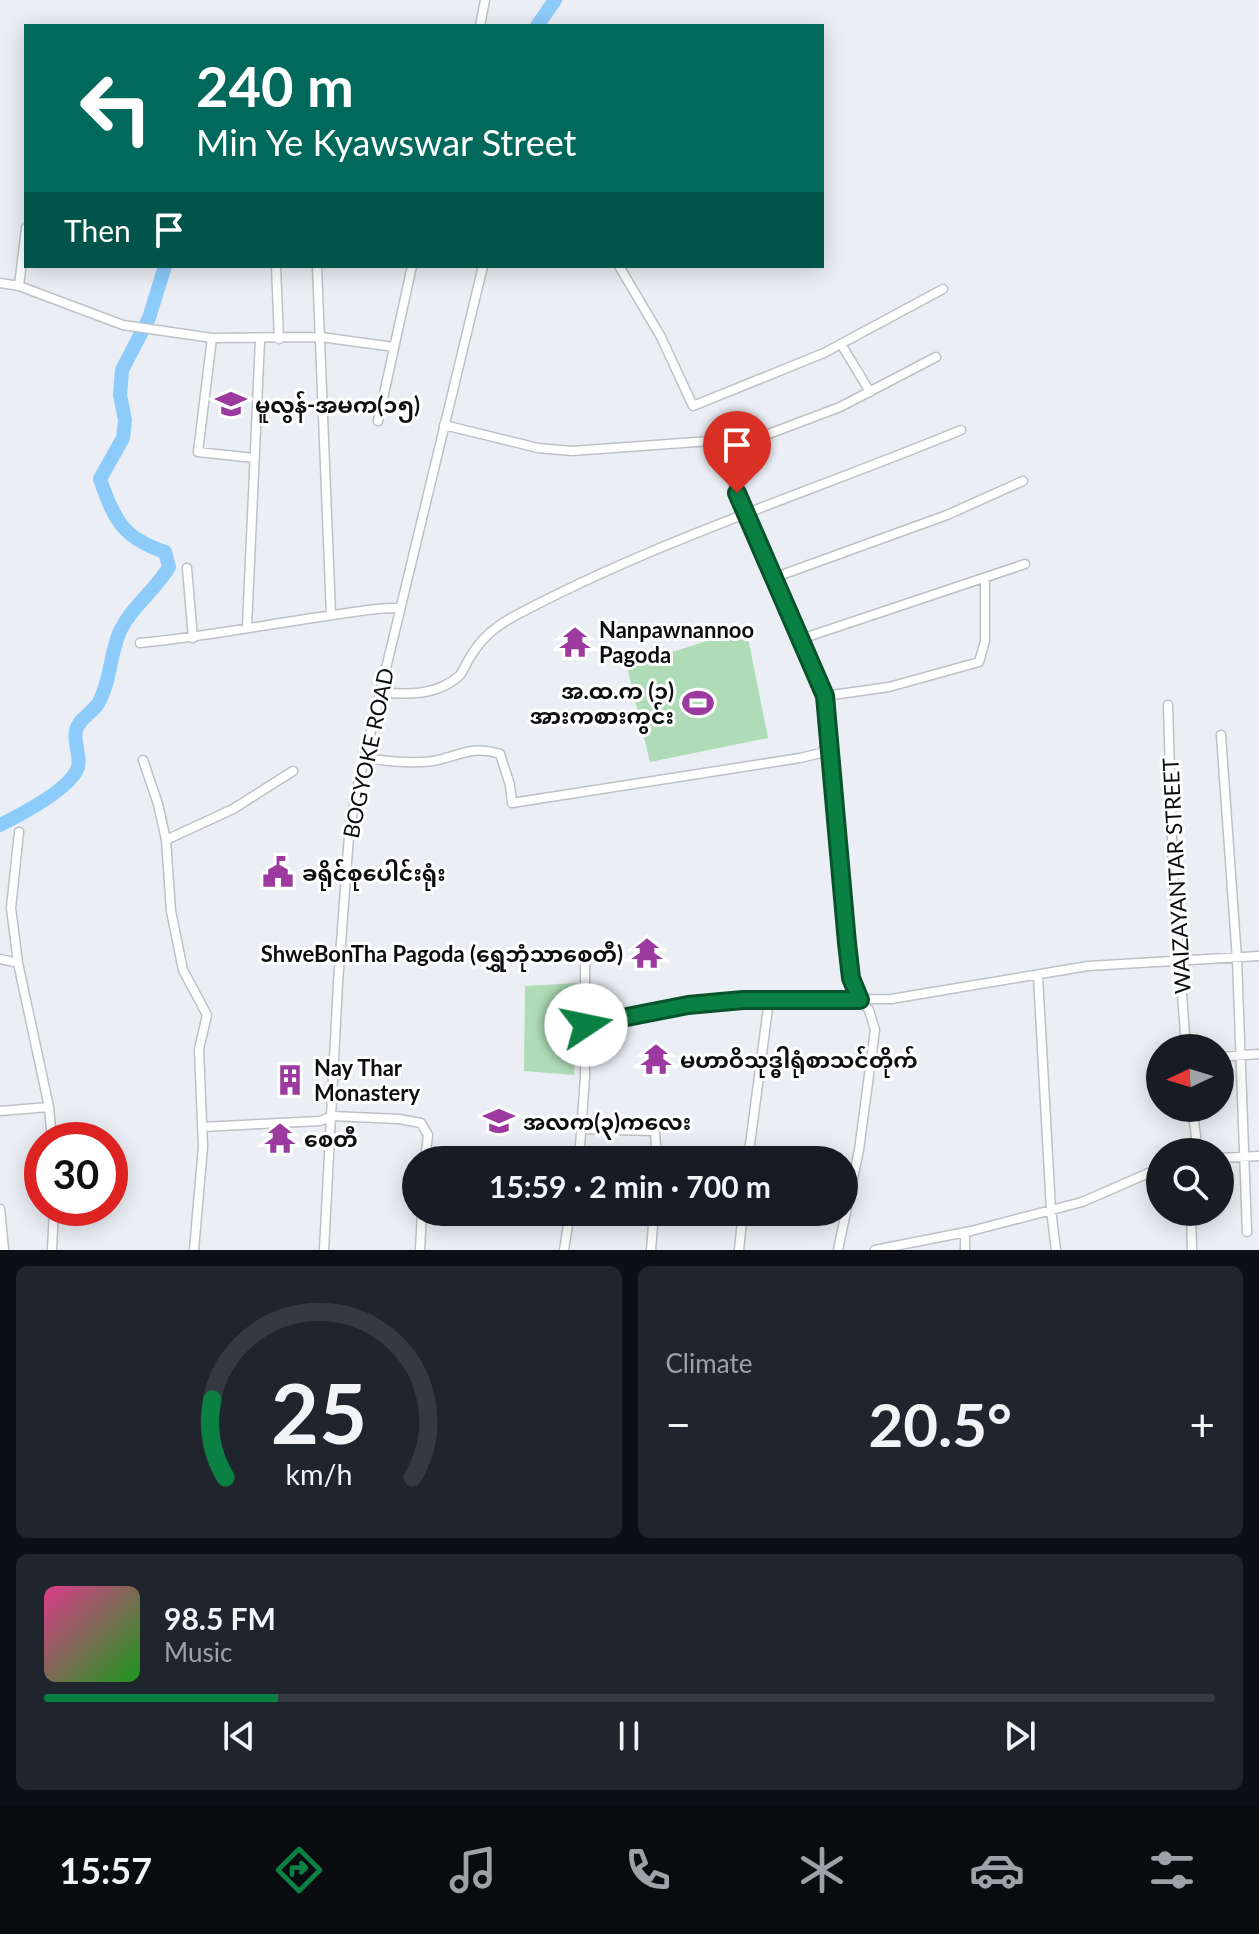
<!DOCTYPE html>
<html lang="en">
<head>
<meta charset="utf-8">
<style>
  :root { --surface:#171b24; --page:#20242c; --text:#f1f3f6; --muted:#9ea1a6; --line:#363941; --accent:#0b8043 }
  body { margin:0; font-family:Lato,"Noto Sans Myanmar",sans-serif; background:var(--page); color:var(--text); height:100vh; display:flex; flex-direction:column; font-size:30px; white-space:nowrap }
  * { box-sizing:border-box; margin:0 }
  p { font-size:26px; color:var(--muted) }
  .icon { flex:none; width:44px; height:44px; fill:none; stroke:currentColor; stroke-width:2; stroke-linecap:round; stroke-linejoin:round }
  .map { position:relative; height:1250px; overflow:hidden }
  .sheet { display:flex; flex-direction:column; gap:16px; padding:16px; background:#0d0f14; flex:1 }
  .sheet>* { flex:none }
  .hud { position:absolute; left:24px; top:24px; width:800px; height:244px; border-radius:0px; box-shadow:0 4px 20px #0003; background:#00695c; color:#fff; overflow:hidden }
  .needle { width:52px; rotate:266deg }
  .tools { position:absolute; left:1146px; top:1034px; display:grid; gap:16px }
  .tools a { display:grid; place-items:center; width:88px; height:88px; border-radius:50%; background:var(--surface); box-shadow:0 4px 20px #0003; font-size:40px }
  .speed { position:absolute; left:24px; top:1122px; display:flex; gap:16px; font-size:40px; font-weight:700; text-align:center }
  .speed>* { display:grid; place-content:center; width:104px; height:104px; border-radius:50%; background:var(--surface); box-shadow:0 4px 20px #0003; line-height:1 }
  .speed .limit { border:12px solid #d22; background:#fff; color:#111 }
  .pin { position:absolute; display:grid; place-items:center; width:68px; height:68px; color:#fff; margin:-82px -34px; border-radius:50% 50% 50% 0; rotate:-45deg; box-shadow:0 0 8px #0007 }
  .pin .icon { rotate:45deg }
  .me { position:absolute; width:88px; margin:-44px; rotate:79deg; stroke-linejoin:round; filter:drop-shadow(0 0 6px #0008) }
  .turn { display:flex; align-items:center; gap:28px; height:168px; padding:0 40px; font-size:36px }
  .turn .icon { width:104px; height:104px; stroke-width:2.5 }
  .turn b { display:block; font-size:56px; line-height:68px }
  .then { display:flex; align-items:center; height:76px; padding:0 40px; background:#0003; gap:16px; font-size:30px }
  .big { font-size:60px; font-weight:700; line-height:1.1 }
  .sheet .widget { flex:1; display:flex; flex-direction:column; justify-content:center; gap:12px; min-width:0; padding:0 28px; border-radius:12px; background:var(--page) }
  .sheet .dial { align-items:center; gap:0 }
  .dial svg { height:208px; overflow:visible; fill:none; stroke:var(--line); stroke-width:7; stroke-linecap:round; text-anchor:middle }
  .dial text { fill:var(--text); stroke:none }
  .song { display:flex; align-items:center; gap:24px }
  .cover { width:96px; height:96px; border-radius:12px; background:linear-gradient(135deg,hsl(330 70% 55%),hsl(120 70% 35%)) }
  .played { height:8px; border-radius:4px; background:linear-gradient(90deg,var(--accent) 20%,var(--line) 20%) }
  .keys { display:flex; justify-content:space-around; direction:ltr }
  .heat { display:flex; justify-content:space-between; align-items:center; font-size:44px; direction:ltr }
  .sheet .tiles { flex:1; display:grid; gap:16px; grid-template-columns:1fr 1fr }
  .widget:last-child { grid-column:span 2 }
  .trip { position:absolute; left:402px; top:1146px; width:456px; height:80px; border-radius:40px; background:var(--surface); box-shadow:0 4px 20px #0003; font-weight:700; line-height:80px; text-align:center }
  .tab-bar { display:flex; height:128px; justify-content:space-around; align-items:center; background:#090b0e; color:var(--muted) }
  .tab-bar .icon { width:56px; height:56px }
  .tab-bar .active { color:var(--accent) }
  .tab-bar b { font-size:36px; color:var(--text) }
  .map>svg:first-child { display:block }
  .green { fill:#afdcb6 }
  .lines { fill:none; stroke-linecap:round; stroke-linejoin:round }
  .river { stroke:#8ccbfa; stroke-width:14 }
  .street-casing { stroke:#bdc1c6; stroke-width:11 }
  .street { stroke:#fff; stroke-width:8 }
  .route-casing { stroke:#07532c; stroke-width:20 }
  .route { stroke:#0b8043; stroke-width:14 }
  .labels { text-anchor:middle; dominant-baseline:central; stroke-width:6; stroke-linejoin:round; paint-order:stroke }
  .poi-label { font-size:22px; font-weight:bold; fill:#0d0e10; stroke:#fff; text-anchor:start }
  .street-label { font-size:22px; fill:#0d0e10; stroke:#fff }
</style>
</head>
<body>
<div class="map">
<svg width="1259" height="1250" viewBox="0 0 1259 1250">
  <rect width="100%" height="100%" fill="#ebeff5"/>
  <path class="green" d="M746,628L768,738L650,762L627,667Z
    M579,983L574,1075L524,1071L525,986Z"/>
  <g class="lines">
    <path class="river" d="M537,26L555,0
      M0,825C20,815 71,789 78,767C81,756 73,741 76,730C79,718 94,712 99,702C111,680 110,653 120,631C132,606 155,591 169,567L165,552C123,538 114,520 100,479L123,438L125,420L120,395L122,370L149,318L165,266"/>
    <defs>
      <path id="street" d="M480,26L485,0
        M26,228L19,286L123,325L212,338L321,337L394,347
        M276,266L279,339
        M317,266L331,615
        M619,266L661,337L693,406L824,353L943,289
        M0,283L19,286
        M212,338L198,452L254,458
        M841,344L870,392
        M378,421L412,266
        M444,425L538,448L572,451L710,441L721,452L745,514L825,696L851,978L860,1000L869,1010L875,1030L859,1150L838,1250
        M721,452L840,407L936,357
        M187,568L193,638
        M773,578L947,515L1023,481
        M247,627L260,340
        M801,639L1025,564
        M140,643C201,637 259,626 319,617C346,614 372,607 400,608
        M379,692C406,695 438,696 460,675C463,671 466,664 469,659C480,640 492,629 511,618C654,541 811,492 961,430
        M825,696L889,687L979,662L985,641V578
        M1168,705L1173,871L1186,1048
        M1221,735L1237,959L1247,1232
        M364,758C387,761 410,764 433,761C460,756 471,745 500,754L510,785L512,803L800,758L821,753L829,741
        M143,760L158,804L166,840L171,911L183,970L207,1015L199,1049L203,1147L194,1250
        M19,832L11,908L18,963L49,1107L52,1140
        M166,840L233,809L293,771
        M0,959L18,963
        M1038,976L1051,1210L1056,1250
        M586,1025L688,1005L743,1000L891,999L1088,966L1259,956
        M1220,1057L1259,1054
        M0,1111L49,1107
        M202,1127L320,1121L332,1116L399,1119L421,1123L428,1135L425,1160
        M582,1129L652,1131L655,1133L657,1160
        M1191,1152L1194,1150L1196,1136L1192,1108
        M1220,1158L1259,1156
        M579,1160L585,1077V966
        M748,1160L769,1000
        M0,1209L4,1250
        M1191,1212L1192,1250
        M52,1250L54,1208
        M324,1250L338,983L349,836L355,797L483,266
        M420,1250L422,1212
        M564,1250L570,1212
        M651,1250L654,1212
        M739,1250L743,1212
        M875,1250L971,1231L1082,1202L1160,1168
        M965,1250V1232"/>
    </defs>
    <use href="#street" class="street-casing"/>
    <use href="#street" class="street"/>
  </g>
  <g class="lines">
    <defs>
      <path id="route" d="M586,1025L688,1005L743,1000H860L851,978L847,943L825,696L737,493"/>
    </defs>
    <use href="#route" class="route-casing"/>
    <use href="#route" class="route"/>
  </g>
  <defs>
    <symbol id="school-bare" viewBox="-9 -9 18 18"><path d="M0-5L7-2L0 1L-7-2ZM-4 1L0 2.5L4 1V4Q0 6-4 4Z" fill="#9d3aa0" stroke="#fff" stroke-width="2.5" paint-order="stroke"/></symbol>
    <symbol id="temple-bare" viewBox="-9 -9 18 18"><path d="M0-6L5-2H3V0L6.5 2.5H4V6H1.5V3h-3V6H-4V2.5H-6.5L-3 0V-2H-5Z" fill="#9d3aa0" stroke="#fff" stroke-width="2.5" paint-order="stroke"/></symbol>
    <symbol id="stadium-bare" viewBox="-9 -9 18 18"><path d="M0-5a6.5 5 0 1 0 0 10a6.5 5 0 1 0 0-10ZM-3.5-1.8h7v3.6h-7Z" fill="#9d3aa0" stroke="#fff" stroke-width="2.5" paint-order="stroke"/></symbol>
    <symbol id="civic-bare" viewBox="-9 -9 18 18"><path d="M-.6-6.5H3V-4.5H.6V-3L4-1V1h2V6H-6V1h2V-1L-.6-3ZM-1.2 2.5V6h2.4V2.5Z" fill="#9d3aa0" stroke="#fff" stroke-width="2.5" paint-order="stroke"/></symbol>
    <symbol id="building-bare" viewBox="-9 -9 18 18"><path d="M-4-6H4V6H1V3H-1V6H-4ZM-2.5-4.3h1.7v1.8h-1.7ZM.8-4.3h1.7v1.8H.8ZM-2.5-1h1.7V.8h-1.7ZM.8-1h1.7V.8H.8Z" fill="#9d3aa0" stroke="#fff" stroke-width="2.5" paint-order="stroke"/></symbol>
  </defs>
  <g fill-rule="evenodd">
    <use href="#school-bare" x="209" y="382" width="44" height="44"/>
    <use href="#temple-bare" x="553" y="620" width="44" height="44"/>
    <use href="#stadium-bare" x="676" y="681" width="44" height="44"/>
    <use href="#civic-bare" x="256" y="850" width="44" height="44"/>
    <use href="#temple-bare" x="625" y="931" width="44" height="44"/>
    <use href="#temple-bare" x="634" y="1037" width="44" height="44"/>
    <use href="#building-bare" x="268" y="1058" width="44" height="44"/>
    <use href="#school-bare" x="477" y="1099" width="44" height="44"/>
    <use href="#temple-bare" x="258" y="1116" width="44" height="44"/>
  </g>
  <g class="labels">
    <g class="poi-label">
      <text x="255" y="404">မူလွန်-အမက(၁၅)</text>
      <text x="599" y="629">Nanpawnannoo<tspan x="599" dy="25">Pagoda</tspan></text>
      <text x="674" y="690" text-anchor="end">အ.ထ.က (၁)<tspan x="674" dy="25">အားကစားကွင်း</tspan></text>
      <text x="302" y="872">ခရိုင်စုပေါင်းရုံး</text>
      <text x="623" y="953" text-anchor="end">ShweBonTha Pagoda (ရွှေဘုံသာစေတီ)</text>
      <text x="680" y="1059">မဟာဝိသုဒ္ဓါရုံစာသင်တိုက်</text>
      <text x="314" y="1067">Nay Thar<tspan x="314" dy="25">Monastery</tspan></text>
      <text x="523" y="1121">အလက(၃)ကလေး</text>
      <text x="304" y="1138">စေတီ</text>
    </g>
    <g class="street-label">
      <text transform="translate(368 753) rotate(-78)">BOGYOKE ROAD</text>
      <text transform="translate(1176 876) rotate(-93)">WAIZAYANTAR STREET</text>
    </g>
  </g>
</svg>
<div class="tools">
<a><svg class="needle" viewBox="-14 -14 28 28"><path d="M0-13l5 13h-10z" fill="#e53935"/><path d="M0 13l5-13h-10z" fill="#9ea1a6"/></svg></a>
<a><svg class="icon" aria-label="search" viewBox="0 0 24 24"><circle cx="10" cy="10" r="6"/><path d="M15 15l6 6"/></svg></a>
</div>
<div class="speed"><div class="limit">30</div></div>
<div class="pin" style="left:737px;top:493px;background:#d93025"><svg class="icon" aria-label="arrive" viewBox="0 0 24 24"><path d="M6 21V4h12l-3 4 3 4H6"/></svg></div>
<svg class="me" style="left:586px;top:1025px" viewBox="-20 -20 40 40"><circle r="19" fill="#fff"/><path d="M0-13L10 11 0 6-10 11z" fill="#0b8043"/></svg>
<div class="trip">15:59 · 2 min · 700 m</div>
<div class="hud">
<div class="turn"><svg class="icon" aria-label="left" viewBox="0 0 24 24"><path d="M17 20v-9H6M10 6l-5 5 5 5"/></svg><div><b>240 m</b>Min Ye Kyawswar Street</div></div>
<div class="then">Then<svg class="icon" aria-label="arrive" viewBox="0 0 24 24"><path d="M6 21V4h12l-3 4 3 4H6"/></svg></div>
</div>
</div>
<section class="sheet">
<div class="tiles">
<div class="widget dial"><svg viewBox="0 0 100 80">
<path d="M14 69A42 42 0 1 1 86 69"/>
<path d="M14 69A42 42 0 0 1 9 39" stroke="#0b8043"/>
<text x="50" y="56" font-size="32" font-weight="700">25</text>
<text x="50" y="72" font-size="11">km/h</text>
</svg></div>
<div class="widget"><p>Climate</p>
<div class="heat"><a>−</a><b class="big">20.5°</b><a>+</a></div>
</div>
<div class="widget">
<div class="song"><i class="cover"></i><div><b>98.5 FM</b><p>Music</p></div></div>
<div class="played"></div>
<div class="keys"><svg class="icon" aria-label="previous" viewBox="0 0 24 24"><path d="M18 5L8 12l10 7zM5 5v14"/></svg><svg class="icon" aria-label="pause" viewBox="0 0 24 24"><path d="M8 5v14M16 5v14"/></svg><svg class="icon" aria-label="next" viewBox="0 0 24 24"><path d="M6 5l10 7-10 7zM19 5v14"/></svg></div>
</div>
</div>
</section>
<nav class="tab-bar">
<b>15:57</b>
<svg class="icon active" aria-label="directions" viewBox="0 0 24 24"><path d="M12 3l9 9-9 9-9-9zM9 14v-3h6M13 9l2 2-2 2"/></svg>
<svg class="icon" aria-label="music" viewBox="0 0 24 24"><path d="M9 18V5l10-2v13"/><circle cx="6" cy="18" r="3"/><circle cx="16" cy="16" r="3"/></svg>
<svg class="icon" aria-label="phone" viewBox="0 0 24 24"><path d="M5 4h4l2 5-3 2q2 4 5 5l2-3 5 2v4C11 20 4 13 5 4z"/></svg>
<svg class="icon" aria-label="climate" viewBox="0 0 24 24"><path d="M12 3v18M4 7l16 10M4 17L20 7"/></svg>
<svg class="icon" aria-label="car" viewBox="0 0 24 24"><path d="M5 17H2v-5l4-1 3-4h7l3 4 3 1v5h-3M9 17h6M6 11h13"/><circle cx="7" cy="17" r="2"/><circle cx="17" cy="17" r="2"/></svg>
<svg class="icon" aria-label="filters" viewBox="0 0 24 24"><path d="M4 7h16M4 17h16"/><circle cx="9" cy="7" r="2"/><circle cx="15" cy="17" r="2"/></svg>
</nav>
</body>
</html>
